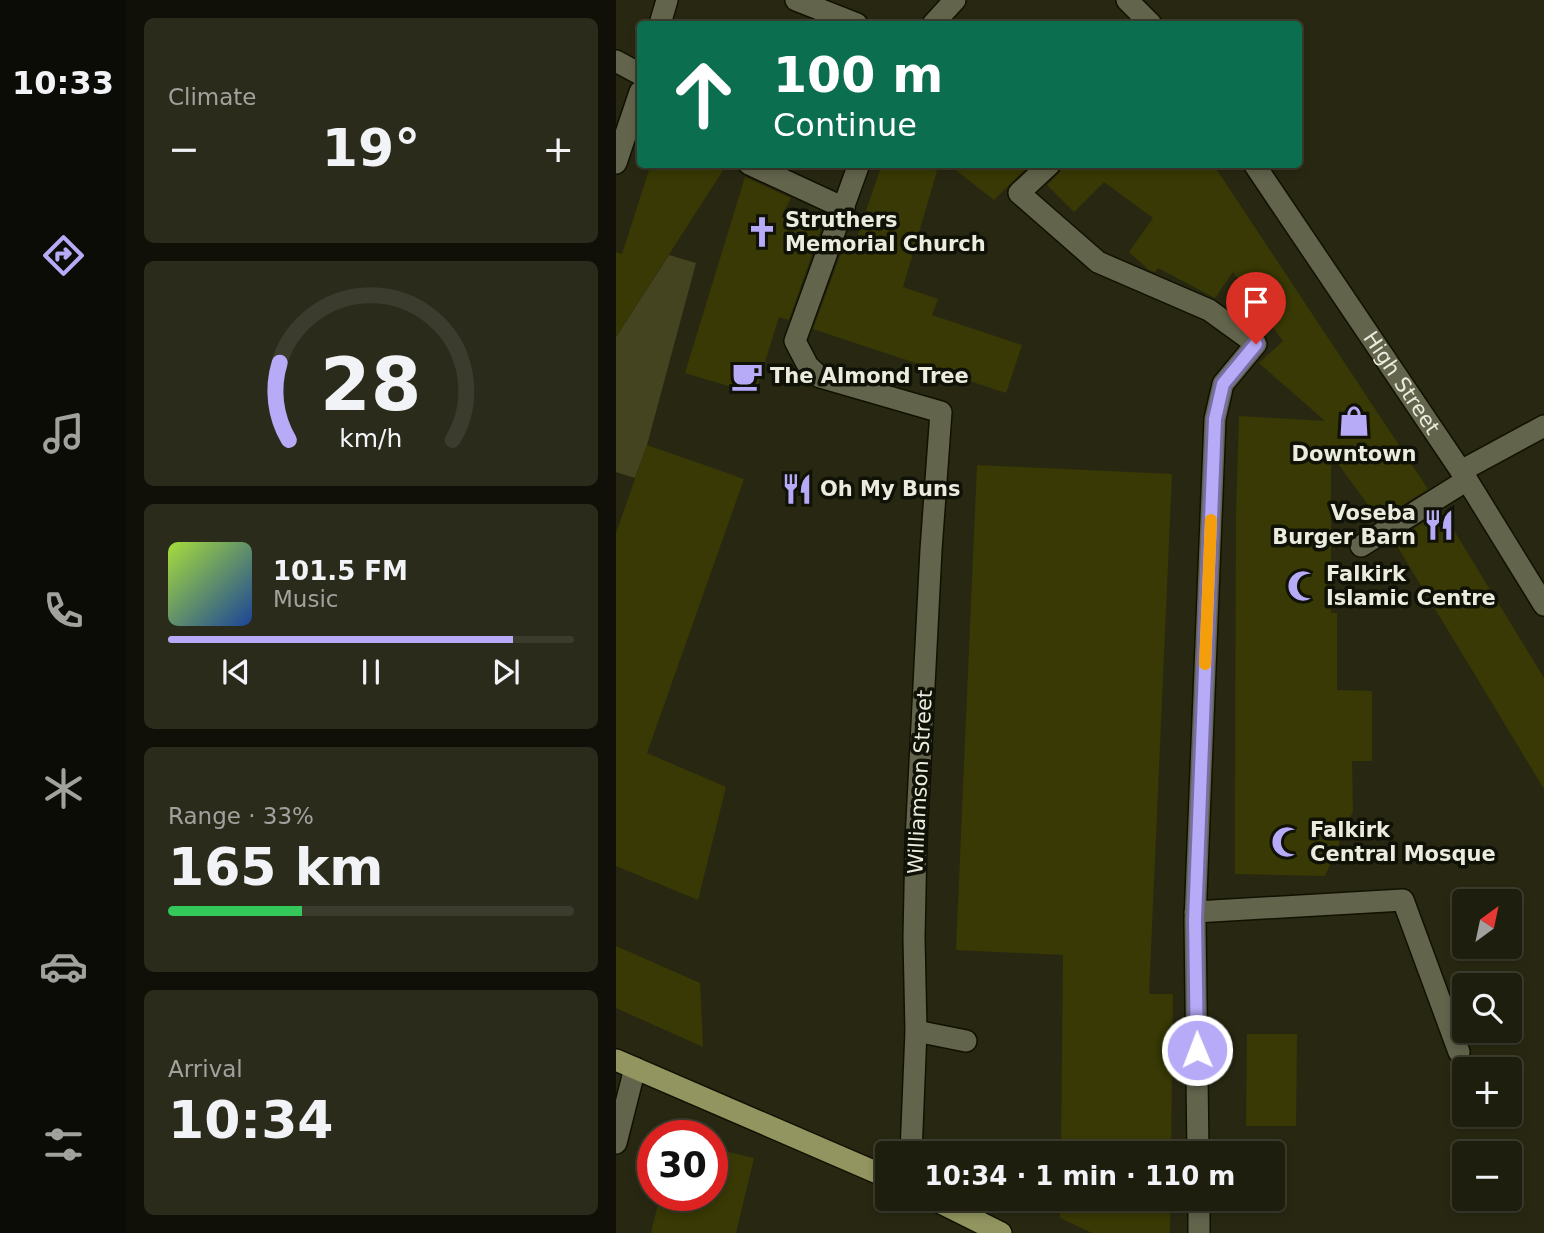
<!DOCTYPE html>
<html lang="en">
<head>
<meta charset="utf-8">
<style>
  :root { --surface:#1e1e0e; --page:#2b2b1c; --text:#f1f3f6; --muted:#a1a29e; --line:#3c3c2e; --accent:#b7abf8 }
  body { margin:0; font-family:"DejaVu Sans",sans-serif; background:var(--page); color:var(--text); height:100vh; display:flex; flex-direction:column; font-size:26px; white-space:nowrap }
  * { box-sizing:border-box; margin:0 }
  p { font-size:23px; color:var(--muted) }
  .icon { flex:none; width:38px; height:38px; fill:none; stroke:currentColor; stroke-width:2; stroke-linecap:round; stroke-linejoin:round }
  .map { position:relative; flex:1; overflow:hidden }
  .panel { display:flex; flex-direction:column; gap:18px; padding:18px; background:#101008; width:490px }
  .panel>* { flex:none }
  .guide { position:absolute; left:21px; top:21px; width:665px; height:147px; border-radius:7px; box-shadow:0 4px 10px #0003,0 0 0 2px var(--line); background:#0b6e4f; color:#fff; overflow:hidden }
  .needle { width:46px; rotate:33deg }
  .tools { position:absolute; left:836px; top:889px; display:grid; gap:14px }
  .tools a { display:grid; place-items:center; width:70px; height:70px; border-radius:7px; background:var(--surface); box-shadow:0 4px 10px #0003,0 0 0 2px var(--line); font-size:35px }
  .speed { position:absolute; left:21px; top:1120px; display:flex; gap:14px; font-size:35px; font-weight:700; text-align:center }
  .speed>* { display:grid; place-content:center; width:91px; height:91px; border-radius:50%; background:var(--surface); box-shadow:0 4px 10px #0003,0 0 0 2px var(--line); line-height:1 }
  .speed .limit { border:10px solid #d22; background:#fff; color:#111 }
  .pin { position:absolute; display:grid; place-items:center; width:60px; height:60px; color:#fff; margin:-72px -30px; border-radius:50% 50% 50% 0; rotate:-45deg; box-shadow:0 0 7px #0007 }
  .pin .icon { rotate:45deg }
  .me { position:absolute; width:77px; margin:-38px; rotate:359deg; stroke-linejoin:round; filter:drop-shadow(0 0 5px #0008) }
  .turn { display:flex; align-items:center; gap:24px; height:147px; padding:0 21px; font-size:32px }
  .turn .icon { width:91px; height:91px; stroke-width:2.5 }
  .turn b { display:block; font-size:49px; line-height:60px }
  .big { font-size:52px; font-weight:700; line-height:1.1 }
  .panel .widget { flex:1; display:flex; flex-direction:column; justify-content:center; gap:10px; min-width:0; padding:0 24px; border-radius:10px; background:var(--page) }
  .panel .dial { align-items:center; gap:0 }
  .dial svg { height:182px; overflow:visible; fill:none; stroke:var(--line); stroke-width:7; stroke-linecap:round; text-anchor:middle }
  .dial text { fill:var(--text); stroke:none }
  .song { display:flex; align-items:center; gap:21px }
  .cover { width:84px; height:84px; border-radius:10px; background:linear-gradient(135deg,hsl(80 70% 55%),hsl(220 70% 35%)) }
  .played { height:7px; border-radius:4px; background:linear-gradient(90deg,var(--accent) 85%,var(--line) 85%) }
  .keys { display:flex; justify-content:space-around; direction:ltr }
  .heat { display:flex; justify-content:space-between; align-items:center; font-size:38px; direction:ltr }
  .charge { height:10px; border-radius:5px; background:linear-gradient(90deg,#34c759 33%,var(--line) 0) }
  .trip { position:absolute; left:259px; top:1141px; width:410px; height:70px; border-radius:7px; background:var(--surface); box-shadow:0 4px 10px #0003,0 0 0 2px var(--line); font-weight:700; line-height:70px; text-align:center }
  main { display:flex; flex:1; min-height:0 }
  .tab-bar { display:flex; flex-direction:column; width:126px; justify-content:space-around; align-items:center; background:#0c0c06; color:var(--muted) }
  .tab-bar .icon { width:49px; height:49px }
  .tab-bar .current { color:var(--accent) }
  .tab-bar b { font-size:32px; color:var(--text) }
  .map>svg:first-child { display:block }
  .green { fill:#444520 }
  .building { fill:#383904 }
  .lines { fill:none; stroke-linecap:round; stroke-linejoin:round }
  .minor-casing { stroke:#110; stroke-width:24 }
  .major-casing { stroke:#110; stroke-width:24 }
  .minor { stroke:#63644c; stroke-width:21 }
  .major { stroke:#92955f; stroke-width:21 }
  .route-casing { stroke:#776fa1; stroke-width:18 }
  .route { stroke:#b7abf8; stroke-width:12 }
  .slow { stroke:#f59e0b; stroke-width:12 }
  .labels { text-anchor:middle; dominant-baseline:central; stroke-width:7; stroke-linejoin:round; paint-order:stroke }
  .poi-label { font-size:21px; font-weight:bold; fill:#ebecde; stroke:#101107; text-anchor:start }
  .street-label { font-size:21px; fill:#ebecde; stroke:#101107 }
</style>
</head>
<body>
<main>
<nav class="tab-bar">
<b>10:33</b>
<svg class="icon current" aria-label="directions" viewBox="0 0 24 24"><path d="M12 3l9 9-9 9-9-9zM9 14v-3h6M13 9l2 2-2 2"/></svg>
<svg class="icon" aria-label="music" viewBox="0 0 24 24"><path d="M9 18V5l10-2v13"/><circle cx="6" cy="18" r="3"/><circle cx="16" cy="16" r="3"/></svg>
<svg class="icon" aria-label="phone" viewBox="0 0 24 24"><path d="M5 4h4l2 5-3 2q2 4 5 5l2-3 5 2v4C11 20 4 13 5 4z"/></svg>
<svg class="icon" aria-label="climate" viewBox="0 0 24 24"><path d="M12 3v18M4 7l16 10M4 17L20 7"/></svg>
<svg class="icon" aria-label="car" viewBox="0 0 24 24"><path d="M5 17H2v-5l4-1 3-4h7l3 4 3 1v5h-3M9 17h6M6 11h13"/><circle cx="7" cy="17" r="2"/><circle cx="17" cy="17" r="2"/></svg>
<svg class="icon" aria-label="filters" viewBox="0 0 24 24"><path d="M4 7h16M4 17h16"/><circle cx="9" cy="7" r="2"/><circle cx="15" cy="17" r="2"/></svg>
</nav>
<section class="panel">
<div class="widget"><p>Climate</p>
<div class="heat"><a>−</a><b class="big">19°</b><a>+</a></div>
</div>
<div class="widget dial"><svg viewBox="0 0 100 80">
<path d="M14 69A42 42 0 1 1 86 69"/>
<path d="M14 69A42 42 0 0 1 10 35" stroke="#b7abf8"/>
<text x="50" y="56" font-size="32" font-weight="700">28</text>
<text x="50" y="72" font-size="11">km/h</text>
</svg></div>
<div class="widget">
<div class="song"><i class="cover"></i><div><b>101.5 FM</b><p>Music</p></div></div>
<div class="played"></div>
<div class="keys"><svg class="icon" aria-label="previous" viewBox="0 0 24 24"><path d="M18 5L8 12l10 7zM5 5v14"/></svg><svg class="icon" aria-label="pause" viewBox="0 0 24 24"><path d="M8 5v14M16 5v14"/></svg><svg class="icon" aria-label="next" viewBox="0 0 24 24"><path d="M6 5l10 7-10 7zM19 5v14"/></svg></div>
</div>
<div class="widget"><p>Range · 33%</p><b class="big">165 km</b><div class="charge"></div></div>
<div class="widget"><p>Arrival</p><b class="big">10:34</b></div>
</section>
<div class="map">
<svg width="928" height="1233" viewBox="0 0 928 1233">
  <rect width="100%" height="100%" fill="#282812"/>
  <path class="green" d="M53,255L80,263L31,445L19,478L0,472V337Z"/>
  <path class="building" d="M35,164H111L0,337V252L6,254Z
    M266,164H323L287,287L322,299L316,315L406,345L390,393L197,329L231,237L240,240Z
    M332,164H414L378,200Z
    M447,164H597L812,489L763,520L715,454V613H721V690L756,691V761H736L737,811L709,876L619,874V793L620,516L623,416L709,421L643,363L667,341L617,272L599,298L542,268L539,272L533,270L513,252L537,218L488,182L458,212L431,185L443,173Z
    M129,177L175,198L165,217L205,229L173,320L163,317L139,394L69,373Z
    M31,445L128,479L31,753L110,787L82,900L0,866V533Z
    M361,465L556,474L533,994H557L555,1153H445L447,955L340,950Z
    M826,511L928,678V789L778,541Z
    M0,946L84,983L87,1047L0,1008Z
    M631,1034H681L680,1126H630Z
    M96,1148L138,1158L120,1233H35L44,1195H96Z
    M444,1199H554V1233H476L444,1218Z"/>
  <g class="lines">
    <defs>
      <g id="minor">
        <path d="M180,0L241,24"/>
        <path d="M511,0L535,24"/>
        <path d="M44,24L51,0"/>
        <path d="M317,24L339,0"/>
        <path d="M0,61L24,74"/>
        <path d="M0,163L24,92"/>
        <path d="M133,164L228,208"/>
        <path d="M243,164L179,341L192,366L204,377L325,412L315,550L300,841L298,938L300,1031L295,1153"/>
        <path d="M434,164L403,193L482,262L593,310L640,344L607,384L599,419L579,920L582,1153"/>
        <path id="s1" d="M638,164L851,480L928,605"/>
        <path d="M845,471L928,426"/>
        <path d="M745,546L851,480"/>
        <path d="M579,912L787,900L843,1052"/>
        <path d="M300,1031L350,1041"/>
        <path d="M0,1143L19,1068"/>
        <path d="M583,1199V1233"/>
      </g>
      <path id="major" d="M0,1060L271,1177
        M317,1199L385,1233"/>
    </defs>
    <use href="#minor" class="minor-casing"/>
    <use href="#major" class="major-casing"/>
    <use href="#minor" class="minor"/>
    <use href="#major" class="major"/>
  </g>
  <g class="lines">
    <defs>
      <path id="route" d="M581,1050L579,920L599,419L607,384L640,344"/>
    </defs>
    <use href="#route" class="route-casing"/>
    <use href="#route" class="route"/>
    <path class="slow" d="M589,664L595,520"/>
  </g>
  <defs>
    <symbol id="church-bare" viewBox="-9 -9 18 18"><path d="M-1.2-6h2.4v3.5h3.3v2.4h-3.3V6h-2.4V-.1h-3.3v-2.4h3.3Z" fill="#b7abf8" stroke="#101107" stroke-width="2.5" paint-order="stroke"/></symbol>
    <symbol id="cafe-bare" viewBox="-9 -9 18 18"><path d="M-5.5-4.5H6V0H3Q3 3.5 0 3.5H-2.5Q-5.5 3.5-5.5 0ZM3-3.2v2h1.7v-2ZM-6 4.5H4V6H-6Z" fill="#b7abf8" stroke="#101107" stroke-width="2.5" paint-order="stroke"/></symbol>
    <symbol id="shop-bare" viewBox="-9 -9 18 18"><path d="M-5-2.5h2.3a2.7 3.5 0 0 1 5.4 0H5L5.5 6h-11ZM-1.5-2.5h3a1.5 2.3 0 0 0-3 0Z" fill="#b7abf8" stroke="#101107" stroke-width="2.5" paint-order="stroke"/></symbol>
    <symbol id="restaurant-bare" viewBox="-9 -9 18 18"><path d="M-5-6h1v4h1v-4h1v4h1v-4h1v5L-1.5 .5V6h-2V.5L-5-1ZM5-6V6H3V1.5H1.5Q1.5-4 5-6Z" fill="#b7abf8" stroke="#101107" stroke-width="2.5" paint-order="stroke"/></symbol>
    <symbol id="mosque-bare" viewBox="-9 -9 18 18"><path d="M3.5-4.9A6 6 0 1 0 3.5 4.9A5 5 0 1 1 3.5-4.9Z" fill="#b7abf8" stroke="#101107" stroke-width="2.5" paint-order="stroke"/></symbol>
  </defs>
  <g fill-rule="evenodd">
    <use href="#church-bare" x="124" y="210" width="44" height="44"/>
    <use href="#cafe-bare" x="109" y="354" width="44" height="44"/>
    <use href="#shop-bare" x="716" y="399" width="44" height="44"/>
    <use href="#restaurant-bare" x="159" y="467" width="44" height="44"/>
    <use href="#restaurant-bare" x="801" y="503" width="44" height="44"/>
    <use href="#mosque-bare" x="665" y="564" width="44" height="44"/>
    <use href="#mosque-bare" x="649" y="820" width="44" height="44"/>
  </g>
  <g class="labels">
    <g class="poi-label">
      <text x="169" y="220">Struthers<tspan x="169" dy="24">Memorial Church</tspan></text>
      <text x="154" y="376">The Almond Tree</text>
      <text x="738" y="454" text-anchor="middle">Downtown</text>
      <text x="204" y="489">Oh My Buns</text>
      <text x="800" y="513" text-anchor="end">Voseba<tspan x="800" dy="24">Burger Barn</tspan></text>
      <text x="710" y="574">Falkirk<tspan x="710" dy="24">Islamic Centre</tspan></text>
      <text x="694" y="830">Falkirk<tspan x="694" dy="24">Central Mosque</tspan></text>
    </g>
    <g class="street-label">
      <text stroke="none"><textPath href="#s1" startOffset="264">High Street</textPath></text>
      <text transform="translate(304 782) rotate(-87)">Williamson Street</text>
    </g>
  </g>
</svg>
<div class="tools">
<a><svg class="needle" viewBox="-14 -14 28 28"><path d="M0-13l5 13h-10z" fill="#e53935"/><path d="M0 13l5-13h-10z" fill="#a1a29e"/></svg></a>
<a><svg class="icon" aria-label="search" viewBox="0 0 24 24"><circle cx="10" cy="10" r="6"/><path d="M15 15l6 6"/></svg></a>
<a>+</a>
<a>−</a>
</div>
<div class="speed"><div class="limit">30</div></div>
<div class="pin" style="left:640px;top:344px;background:#d93025"><svg class="icon" aria-label="arrive" viewBox="0 0 24 24"><path d="M6 21V4h12l-3 4 3 4H6"/></svg></div>
<svg class="me" style="left:581px;top:1050px" viewBox="-20 -20 40 40"><circle r="17" fill="#b7abf8" stroke="#fff" stroke-width="3"/><path d="M0-11L8 9 0 5-8 9z" fill="#fff"/></svg>
<div class="trip">10:34 · 1 min · 110 m</div>
<div class="guide">
<div class="turn"><svg class="icon" aria-label="ahead" viewBox="0 0 24 24"><path d="M12 20V5M6 11l6-6 6 6"/></svg><div><b>100 m</b>Continue</div></div>
</div>
</div>
</main>
</body>
</html>
